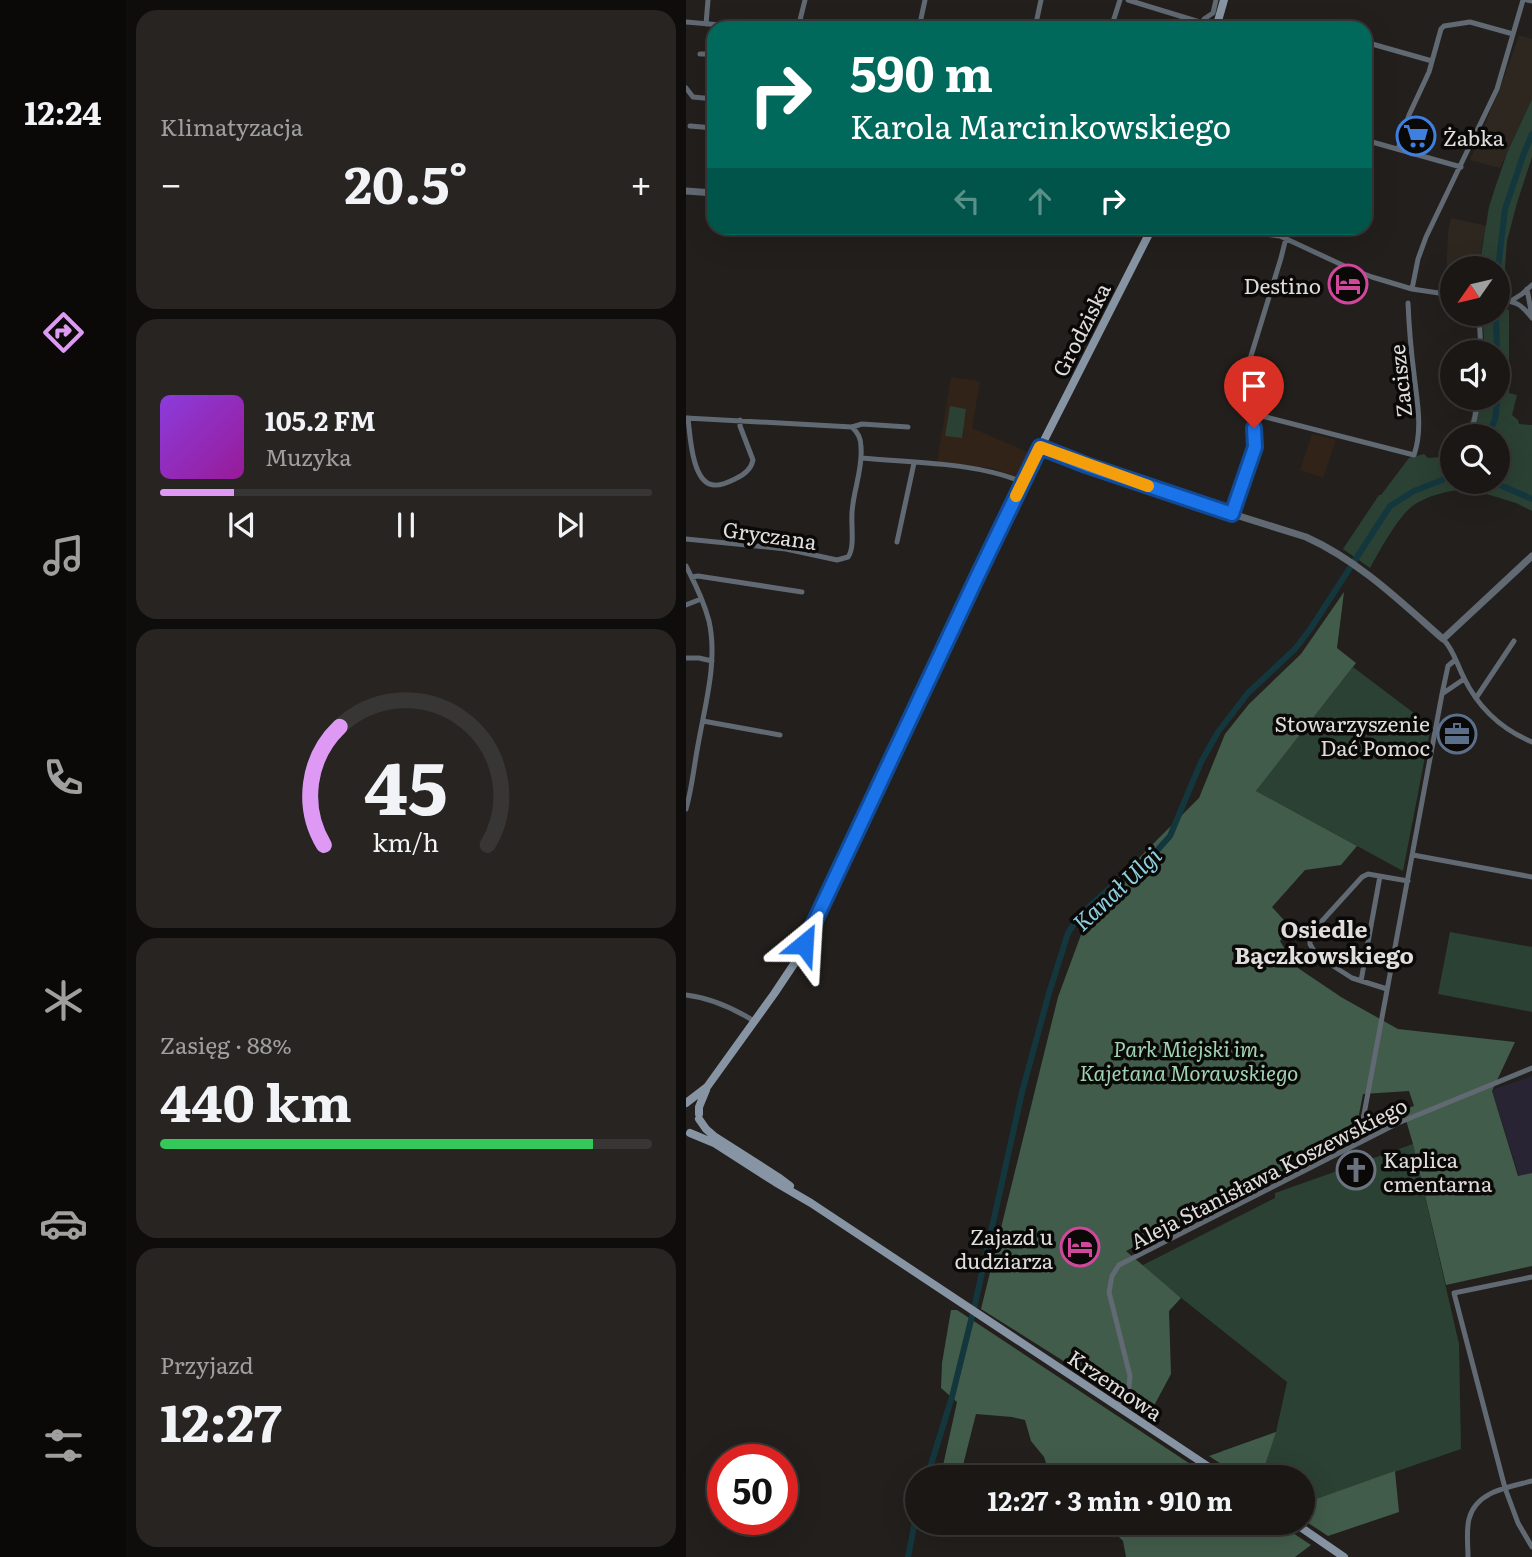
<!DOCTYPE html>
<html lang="pl">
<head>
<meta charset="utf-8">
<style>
  :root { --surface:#1a1715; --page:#272422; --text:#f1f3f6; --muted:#9f9fa0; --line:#383634; --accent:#dd99f3 }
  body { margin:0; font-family:Literata,serif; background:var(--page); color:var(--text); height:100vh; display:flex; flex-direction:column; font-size:26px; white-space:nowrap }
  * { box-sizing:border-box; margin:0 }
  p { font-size:23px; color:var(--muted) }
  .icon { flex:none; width:38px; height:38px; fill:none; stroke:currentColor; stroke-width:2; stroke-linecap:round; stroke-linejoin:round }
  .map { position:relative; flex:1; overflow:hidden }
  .drawer { display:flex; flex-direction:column; gap:10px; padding:10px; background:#0e0d0c; width:560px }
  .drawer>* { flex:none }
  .hud { position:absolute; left:21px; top:21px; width:665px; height:214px; border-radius:21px; box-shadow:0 7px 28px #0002,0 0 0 2px var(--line); background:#00695c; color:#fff; overflow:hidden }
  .needle { width:46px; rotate:236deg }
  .tools { position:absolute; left:754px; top:256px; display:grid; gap:14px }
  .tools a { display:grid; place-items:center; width:70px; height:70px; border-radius:50%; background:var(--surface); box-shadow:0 7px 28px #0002,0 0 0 2px var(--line); font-size:35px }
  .speed { position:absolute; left:21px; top:1444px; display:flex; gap:14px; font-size:35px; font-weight:700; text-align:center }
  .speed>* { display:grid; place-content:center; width:91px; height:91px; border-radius:50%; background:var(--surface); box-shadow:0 7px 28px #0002,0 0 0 2px var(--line); line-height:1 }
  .speed .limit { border:10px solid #d22; background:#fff; color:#111 }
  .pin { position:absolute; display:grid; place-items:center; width:60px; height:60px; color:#fff; margin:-72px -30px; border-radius:50% 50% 50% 0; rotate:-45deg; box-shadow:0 0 7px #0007 }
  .pin .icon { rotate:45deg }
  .me { position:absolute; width:77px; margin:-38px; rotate:27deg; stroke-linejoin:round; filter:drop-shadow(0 0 5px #0008) }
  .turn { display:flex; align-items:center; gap:24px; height:147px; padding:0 28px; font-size:32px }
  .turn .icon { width:91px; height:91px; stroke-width:2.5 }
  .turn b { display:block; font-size:49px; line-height:60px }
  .lanes { display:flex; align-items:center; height:66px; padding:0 28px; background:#0003; justify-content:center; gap:35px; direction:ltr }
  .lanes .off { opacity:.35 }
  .big { font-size:52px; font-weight:700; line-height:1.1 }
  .drawer .tile { flex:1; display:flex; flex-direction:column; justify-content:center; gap:10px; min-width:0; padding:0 24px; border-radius:21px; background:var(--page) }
  .drawer .dial { align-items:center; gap:0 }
  .dial svg { height:182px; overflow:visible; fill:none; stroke:var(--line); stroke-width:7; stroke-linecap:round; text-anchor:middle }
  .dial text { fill:var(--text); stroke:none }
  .song { display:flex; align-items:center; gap:21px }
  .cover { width:84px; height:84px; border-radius:10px; background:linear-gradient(135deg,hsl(270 70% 55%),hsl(300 70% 35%)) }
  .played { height:7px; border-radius:4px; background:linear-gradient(90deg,var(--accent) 15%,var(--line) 15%) }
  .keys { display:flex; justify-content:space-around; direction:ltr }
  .heat { display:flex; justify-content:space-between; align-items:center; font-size:38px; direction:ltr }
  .charge { height:10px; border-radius:5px; background:linear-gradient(90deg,#34c759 88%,var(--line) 0) }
  .trip { position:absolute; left:219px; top:1465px; width:410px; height:70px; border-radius:35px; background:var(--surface); box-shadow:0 7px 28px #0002,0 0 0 2px var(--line); font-weight:700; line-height:70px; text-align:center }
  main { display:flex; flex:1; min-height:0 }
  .dock { display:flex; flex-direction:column; width:126px; justify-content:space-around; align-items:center; background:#0a0908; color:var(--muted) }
  .dock .icon { width:49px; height:49px }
  .dock .current { color:var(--accent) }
  .dock b { font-size:32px; color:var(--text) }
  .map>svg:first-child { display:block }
  .built { fill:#2e2720 }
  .industrial { fill:#282434 }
  .education { fill:#322318 }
  .green { fill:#2b4133 }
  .forest { fill:#425c4b }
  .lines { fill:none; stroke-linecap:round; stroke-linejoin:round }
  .canal { stroke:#14373e; stroke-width:6 }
  .minor { stroke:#616973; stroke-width:5 }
  .tertiary { stroke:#616973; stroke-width:7 }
  .secondary { stroke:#8694a4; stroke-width:8 }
  .route-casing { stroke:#114b97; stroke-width:18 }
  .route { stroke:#1a73e8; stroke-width:12 }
  .slow { stroke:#f59e0b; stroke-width:12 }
  .labels { text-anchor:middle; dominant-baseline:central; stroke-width:7; stroke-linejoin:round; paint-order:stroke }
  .poi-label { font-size:21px; fill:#e0dedc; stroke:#0a0908; text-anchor:end }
  .street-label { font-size:21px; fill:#e0dedc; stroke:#0a0908 }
  .park-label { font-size:21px; font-style:italic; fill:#9fd3b1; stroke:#0a0908 }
  .water-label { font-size:23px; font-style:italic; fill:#8cd0e0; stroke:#0a0908 }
  .neighbourhood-label { font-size:23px; font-weight:bold; fill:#e0dedc; stroke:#0a0908 }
</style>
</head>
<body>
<main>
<nav class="dock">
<b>12:24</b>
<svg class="icon current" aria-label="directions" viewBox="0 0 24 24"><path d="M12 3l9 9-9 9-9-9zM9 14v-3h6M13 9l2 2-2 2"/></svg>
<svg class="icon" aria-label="music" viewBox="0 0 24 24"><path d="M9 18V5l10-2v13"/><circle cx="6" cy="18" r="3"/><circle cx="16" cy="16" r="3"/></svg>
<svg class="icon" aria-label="phone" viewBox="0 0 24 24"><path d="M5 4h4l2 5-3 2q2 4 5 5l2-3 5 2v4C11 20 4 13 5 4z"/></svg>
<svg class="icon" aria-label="climate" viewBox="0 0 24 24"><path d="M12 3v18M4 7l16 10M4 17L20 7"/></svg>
<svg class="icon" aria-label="car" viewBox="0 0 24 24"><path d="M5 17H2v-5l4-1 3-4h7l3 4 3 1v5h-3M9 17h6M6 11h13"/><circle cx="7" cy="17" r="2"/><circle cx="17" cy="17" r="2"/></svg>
<svg class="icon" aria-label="filters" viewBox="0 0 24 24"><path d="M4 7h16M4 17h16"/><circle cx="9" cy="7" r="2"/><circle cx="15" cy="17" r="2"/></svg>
</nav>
<section class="drawer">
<div class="tile"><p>Klimatyzacja</p>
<div class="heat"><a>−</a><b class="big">20.5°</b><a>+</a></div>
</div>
<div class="tile">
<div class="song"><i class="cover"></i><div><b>105.2 FM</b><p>Muzyka</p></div></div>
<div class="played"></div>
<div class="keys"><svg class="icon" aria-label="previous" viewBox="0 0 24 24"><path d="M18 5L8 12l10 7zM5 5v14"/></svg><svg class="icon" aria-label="pause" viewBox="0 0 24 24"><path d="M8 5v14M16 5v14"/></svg><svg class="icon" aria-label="next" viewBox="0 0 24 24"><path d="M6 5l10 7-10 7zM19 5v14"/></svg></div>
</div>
<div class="tile dial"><svg viewBox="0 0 100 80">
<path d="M14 69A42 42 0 1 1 86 69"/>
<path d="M14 69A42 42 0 0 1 21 17" stroke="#dd99f3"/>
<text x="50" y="56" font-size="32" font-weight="700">45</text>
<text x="50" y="72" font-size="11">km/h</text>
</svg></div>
<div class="tile"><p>Zasięg · 88%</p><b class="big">440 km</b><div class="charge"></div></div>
<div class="tile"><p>Przyjazd</p><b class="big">12:27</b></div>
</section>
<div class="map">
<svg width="846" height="1557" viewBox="0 0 846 1557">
  <rect width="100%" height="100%" fill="#221f1c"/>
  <path class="built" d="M833,35L846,39V99L814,168L784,160L816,83Z
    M765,218L801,226L796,244L793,268H766V286L760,285L762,231Z"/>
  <path class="industrial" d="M846,1076V1173L833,1176L806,1090Z"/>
  <path class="education" d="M265,377L294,381L286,428L342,452L330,477L306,468L251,462Z
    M626,434L650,440L637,478L614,470Z"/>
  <path class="green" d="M846,99V157L831,203L821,241L817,293L812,292V268H793L803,207L809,188L821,153Z
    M812,308L823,310V393L831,395L826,415L832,420L833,424L846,425V511L830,503L794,492L793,489C772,488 740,494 724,508C709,522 694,550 684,568L657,549L693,495H695L723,458L738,454L742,458L766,456V481H812V436H779L786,416L788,397H812V352H799L796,313H812Z
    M264,406L280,409L276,438L259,436Z
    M667,667L745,726L717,871L570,791Z
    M764,932L846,947V1012L752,994Z
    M727,1144L773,1344L775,1449L616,1504V1477H575L536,1451L590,1432L601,1382L455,1266L589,1198V1193Z"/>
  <path class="forest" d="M658,592L651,648L670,663L570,791L671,846L655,865L619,870L586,907L605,928L594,941L609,966L655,997L712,1029L829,1042L806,1091L832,1176L846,1173V1266L760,1285L727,1144L717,1110L728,1106L723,1091L677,1094L669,1135L440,1251L495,1298L483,1311L485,1374L463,1415L295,1309L372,997L406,905L513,798L539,734L563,704L615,654Z
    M265,1310H271L524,1477H365L358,1457L345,1441L339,1420L326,1417L290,1414L275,1473L256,1470L271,1402L255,1388L256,1363Z
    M590,1432L575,1477H555L523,1456Z
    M709,1471L713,1512L642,1536L616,1519V1504Z
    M419,1523H592L625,1545L609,1557H440L437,1541Z"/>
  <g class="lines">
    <path class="canal" d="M812,268L819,209L838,153L846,134
      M810,313L811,352
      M812,365V394
      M802,436L809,419L812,397
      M805,481L846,499
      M241,1477L266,1397L289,1304L336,1092L363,993L382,933L394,915L425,887L459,864L484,836L515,762L532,732L562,693L609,649L625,628L704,506L728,491L766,476
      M222,1557L231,1511"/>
    <path class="minor" d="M442,0L530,27
      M841,0L846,1
      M0,22L69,28
      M517,23L518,19L527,13L530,0
      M20,24L22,0
      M112,28L119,0
      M233,28L239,0
      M349,28L355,0
      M425,28L434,0
      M626,28H631
      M679,42L746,61
      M14,54H28
      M0,88L7,97L28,99
      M27,121L28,103
      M4,126L28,128
      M679,140L775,167
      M712,149L723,115L743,72L755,29L758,26L784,22L827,34
      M535,228L594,236L665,269L686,277L726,289L766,295
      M726,289L732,259L740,237L811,89L837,0
      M841,289L846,316
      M812,300C830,301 835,304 846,318
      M825,301L836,294L846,285
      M793,313L795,352
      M0,418L166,427L176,424L222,427
      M2,418C4,435 6,484 28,485C35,486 43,482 49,479C58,475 65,470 67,460L54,426V420
      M566,420L576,416L728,455C737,429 731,401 728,374C725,350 723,327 722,303
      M785,436L793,397
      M175,458C229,463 287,462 337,482
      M546,514L569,447C569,439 570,430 567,422C563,412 554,407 553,395L595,258L600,238
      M0,539L100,549L151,560L162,557C169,548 165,526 166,513C167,491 177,469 175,447C175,438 172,433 166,427
      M211,542L228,463
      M0,566C9,583 18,602 23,621C32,661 19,705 12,745C8,766 6,788 0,809
      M6,577L12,576L116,592
      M0,605L15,599
      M757,639C768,650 771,665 778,678C793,709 815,729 846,742
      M0,658H13L26,661
      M756,694L778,679
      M790,698L828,641
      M17,721L94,735
      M727,855L846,877
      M675,981L694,876
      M701,989L666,978L630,955L624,944V938L626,932L676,877L682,874L722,881
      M0,995C25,998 47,1008 68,1021
      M676,1141L675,1137L676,1125L756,694L762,666L769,660
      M846,1277L768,1293L819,1488L832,1523L846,1547
      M431,1406L443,1387L444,1376L423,1292L426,1276L433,1265L712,1123L846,1068
      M782,1557C782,1544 780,1531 783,1519C790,1491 823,1487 846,1481"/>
    <path class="tertiary" d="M0,191L28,193
      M354,448L502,500L620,537C673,561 714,601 757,639L846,556"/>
    <path class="secondary" d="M530,28L538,0
      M0,1103L21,1087L88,994L112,958L139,904L292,575L345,466L466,228
      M13,1114V1107L20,1090
      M13,1119L20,1129L28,1136L92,1177L104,1186
      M4,1133L28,1143L89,1182L125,1203L538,1477
      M607,1522L658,1557"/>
  </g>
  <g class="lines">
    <defs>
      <path id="route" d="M118,944L292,575L354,447L400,465L546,514L569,447L568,428"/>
    </defs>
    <use href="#route" class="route-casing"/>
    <use href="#route" class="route"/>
    <path class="slow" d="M330,496L354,447L462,486"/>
  </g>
  <defs>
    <symbol id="supermarket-ring" viewBox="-11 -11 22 22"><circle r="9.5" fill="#0a0908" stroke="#3f7fe0" stroke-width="1.5"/><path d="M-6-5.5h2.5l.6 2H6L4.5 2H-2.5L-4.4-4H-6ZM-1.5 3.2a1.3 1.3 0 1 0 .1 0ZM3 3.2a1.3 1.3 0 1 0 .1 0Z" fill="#3f7fe0"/></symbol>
    <symbol id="hotel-ring" viewBox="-11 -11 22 22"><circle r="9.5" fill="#0a0908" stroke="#d1479c" stroke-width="1.5"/><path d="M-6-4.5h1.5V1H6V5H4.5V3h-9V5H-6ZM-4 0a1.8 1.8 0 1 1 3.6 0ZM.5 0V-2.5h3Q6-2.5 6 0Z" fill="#d1479c"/></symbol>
    <symbol id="office-ring" viewBox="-11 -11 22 22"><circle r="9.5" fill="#0a0908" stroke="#5c6f8a" stroke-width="1.5"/><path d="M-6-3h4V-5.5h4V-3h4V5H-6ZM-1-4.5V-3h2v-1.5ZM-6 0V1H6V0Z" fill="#5c6f8a"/></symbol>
    <symbol id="church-ring" viewBox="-11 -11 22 22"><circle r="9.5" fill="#0a0908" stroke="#6b7280" stroke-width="1.5"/><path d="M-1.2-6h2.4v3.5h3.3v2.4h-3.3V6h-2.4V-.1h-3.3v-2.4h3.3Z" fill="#6b7280"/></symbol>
  </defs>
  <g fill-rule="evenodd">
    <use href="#supermarket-ring" x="708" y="114" width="44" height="44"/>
    <use href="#hotel-ring" x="640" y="262" width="44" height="44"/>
    <use href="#office-ring" x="749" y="712" width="44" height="44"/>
    <use href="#church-ring" x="648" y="1148" width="44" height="44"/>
    <use href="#hotel-ring" x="372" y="1225" width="44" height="44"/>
  </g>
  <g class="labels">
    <g class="poi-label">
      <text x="757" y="136" text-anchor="start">Żabka</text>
      <text x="635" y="284">Destino</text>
      <text x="744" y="722">Stowarzyszenie<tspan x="744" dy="24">Dać Pomoc</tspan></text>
      <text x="697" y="1158" text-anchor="start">Kaplica<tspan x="697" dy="24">cmentarna</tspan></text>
      <text x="367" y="1235">Zajazd u<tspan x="367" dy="24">dudziarza</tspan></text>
    </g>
    <g class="street-label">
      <text transform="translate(394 329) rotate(-63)">Grodziska</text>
      <text transform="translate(713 381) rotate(-96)">Zacisze</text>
      <text transform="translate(84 534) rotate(8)">Gryczana</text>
      <text transform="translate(582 1172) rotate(-27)">Aleja Stanisława Koszewskiego</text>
      <text transform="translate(430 1384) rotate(34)">Krzemowa</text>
    </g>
    <g class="park-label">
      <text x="503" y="1047">Park Miejski im.<tspan x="503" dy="24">Kajetana Morawskiego</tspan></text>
    </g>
    <g class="water-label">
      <text transform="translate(430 888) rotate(-43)">Kanał Ulgi</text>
    </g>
    <g class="neighbourhood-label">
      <text x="638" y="928">Osiedle<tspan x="638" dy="26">Bączkowskiego</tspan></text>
    </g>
  </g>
</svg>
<div class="tools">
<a><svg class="needle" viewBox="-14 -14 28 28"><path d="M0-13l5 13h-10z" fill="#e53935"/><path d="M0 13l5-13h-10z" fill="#9f9fa0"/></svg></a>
<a><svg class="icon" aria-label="sound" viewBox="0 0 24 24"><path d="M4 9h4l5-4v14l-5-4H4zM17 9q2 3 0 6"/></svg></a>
<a><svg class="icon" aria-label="search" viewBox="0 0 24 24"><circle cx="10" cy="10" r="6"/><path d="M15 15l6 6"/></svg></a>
</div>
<div class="speed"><div class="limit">50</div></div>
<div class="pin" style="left:568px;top:428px;background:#d93025"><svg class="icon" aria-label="arrive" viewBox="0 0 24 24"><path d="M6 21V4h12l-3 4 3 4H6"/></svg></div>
<svg class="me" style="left:118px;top:944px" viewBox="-20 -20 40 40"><path d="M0-17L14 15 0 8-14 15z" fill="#1a73e8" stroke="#fff" stroke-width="4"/></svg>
<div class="trip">12:27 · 3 min · 910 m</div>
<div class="hud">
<div class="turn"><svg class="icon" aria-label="right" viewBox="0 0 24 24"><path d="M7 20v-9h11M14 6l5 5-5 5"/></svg><div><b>590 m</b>Karola Marcinkowskiego</div></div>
<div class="lanes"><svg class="icon off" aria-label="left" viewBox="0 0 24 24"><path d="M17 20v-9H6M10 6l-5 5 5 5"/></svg><svg class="icon off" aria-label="ahead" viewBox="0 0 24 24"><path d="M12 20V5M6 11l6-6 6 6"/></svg><svg class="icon" aria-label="right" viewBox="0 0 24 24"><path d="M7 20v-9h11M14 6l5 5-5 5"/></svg></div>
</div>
</div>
</main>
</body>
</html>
